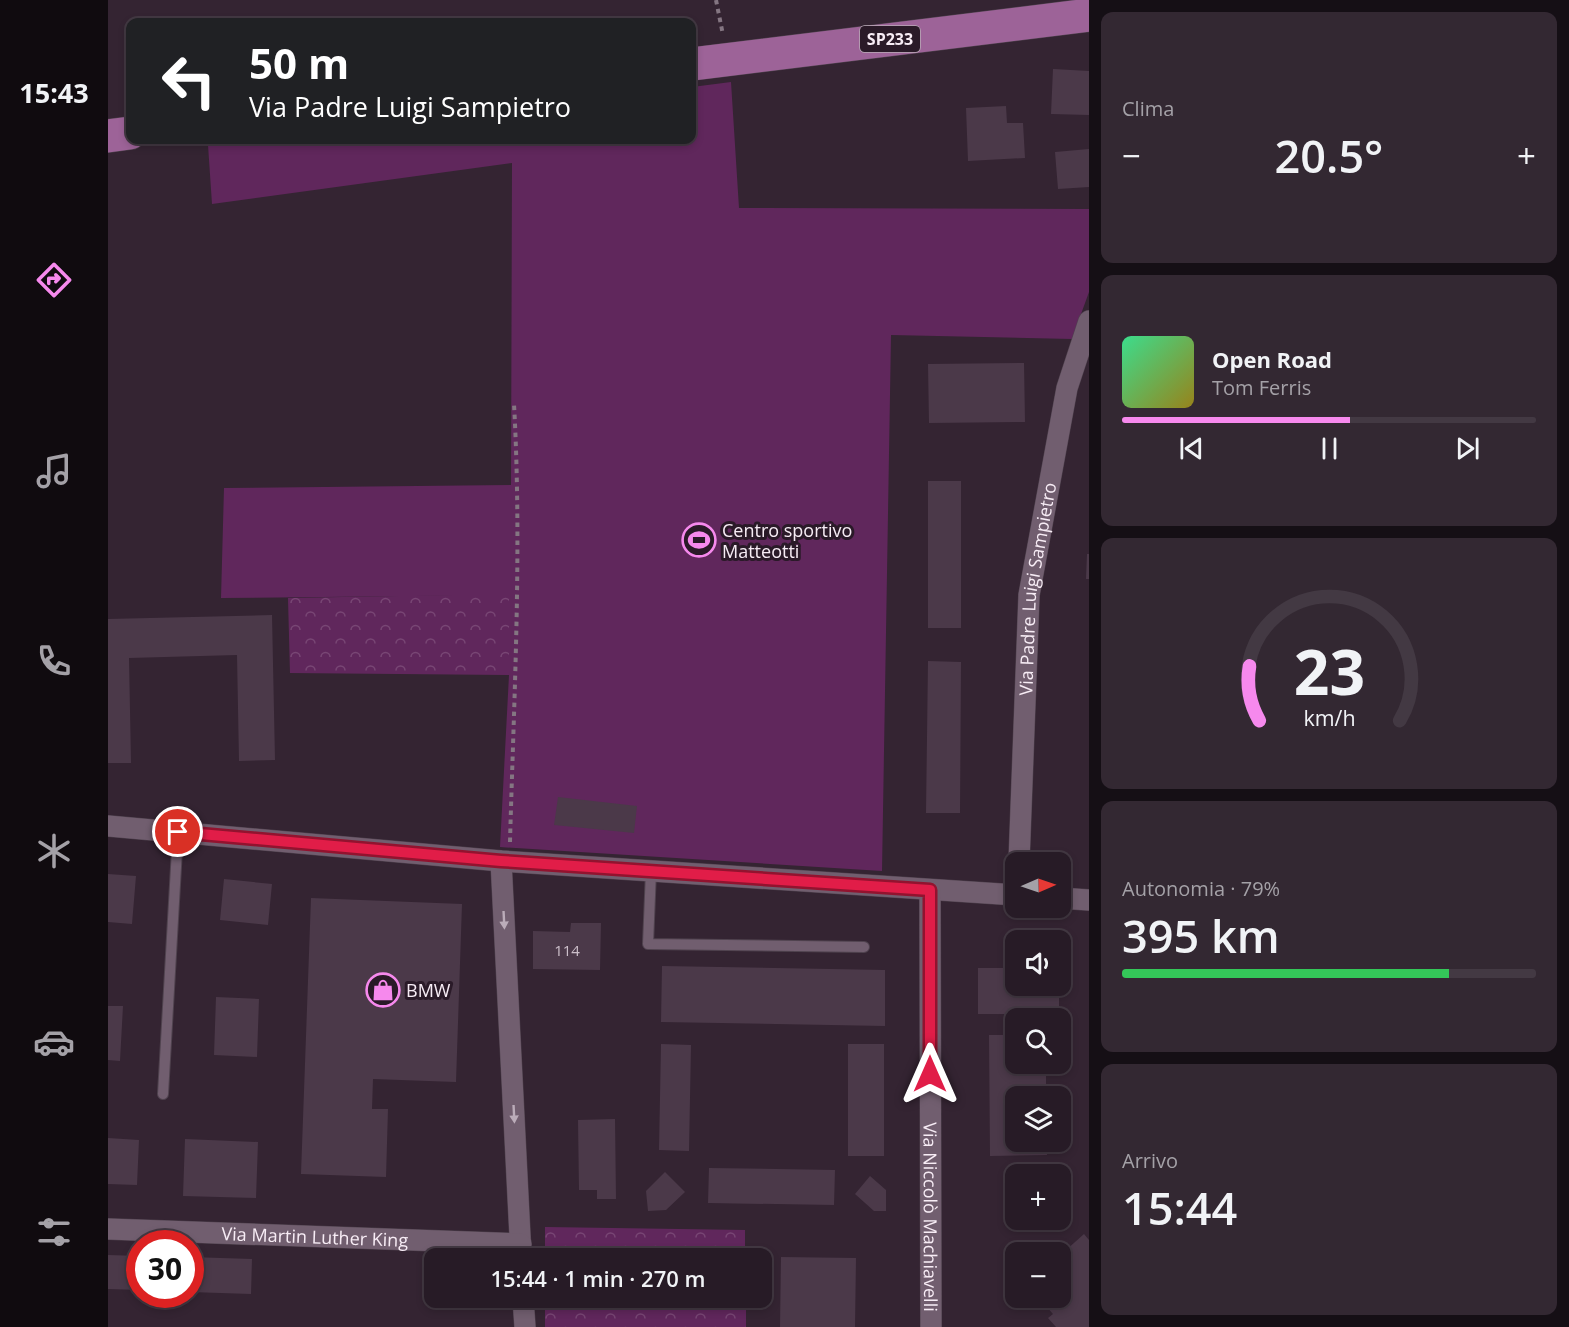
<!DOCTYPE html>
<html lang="it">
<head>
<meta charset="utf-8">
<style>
  :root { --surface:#271b26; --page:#332832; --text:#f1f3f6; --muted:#a4a1a7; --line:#433943; --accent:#f689ed }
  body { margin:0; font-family:"Open Sans",sans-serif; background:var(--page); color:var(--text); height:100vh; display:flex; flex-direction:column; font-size:22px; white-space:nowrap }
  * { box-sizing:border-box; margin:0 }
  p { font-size:20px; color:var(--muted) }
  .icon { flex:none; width:33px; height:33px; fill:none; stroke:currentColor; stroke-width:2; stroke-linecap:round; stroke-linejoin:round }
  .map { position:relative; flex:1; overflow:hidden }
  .panel { display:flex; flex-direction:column; gap:12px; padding:12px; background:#150f15; width:480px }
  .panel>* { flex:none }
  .hud { position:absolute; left:18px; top:18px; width:570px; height:126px; border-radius:12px; box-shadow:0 3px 9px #0003,0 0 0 2px var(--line); background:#202124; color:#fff; overflow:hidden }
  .needle { width:39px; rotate:88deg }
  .tools { position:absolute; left:897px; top:852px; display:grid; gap:12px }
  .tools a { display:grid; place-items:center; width:66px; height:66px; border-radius:12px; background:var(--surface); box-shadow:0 3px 9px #0003,0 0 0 2px var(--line); font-size:30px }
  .speed { position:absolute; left:18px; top:1230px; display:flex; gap:12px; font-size:30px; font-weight:700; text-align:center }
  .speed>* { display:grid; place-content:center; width:78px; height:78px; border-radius:50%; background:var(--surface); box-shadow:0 3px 9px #0003,0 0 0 2px var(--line); line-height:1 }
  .speed .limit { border:9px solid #d22; background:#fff; color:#111 }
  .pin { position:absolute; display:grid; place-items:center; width:51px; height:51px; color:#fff; margin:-26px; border:3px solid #fff; border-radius:50%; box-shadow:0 2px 6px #0007 }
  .me { position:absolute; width:66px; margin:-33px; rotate:0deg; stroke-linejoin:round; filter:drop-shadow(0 0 4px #0008) }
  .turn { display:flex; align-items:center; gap:21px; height:126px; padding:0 24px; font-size:27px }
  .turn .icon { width:78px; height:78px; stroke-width:2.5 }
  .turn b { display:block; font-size:42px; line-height:51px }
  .big { font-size:45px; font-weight:600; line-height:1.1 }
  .panel .widget { flex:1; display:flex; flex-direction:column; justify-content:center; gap:9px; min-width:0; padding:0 21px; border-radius:12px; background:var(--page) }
  .panel .dial { align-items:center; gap:0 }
  .dial svg { height:156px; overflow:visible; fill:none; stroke:var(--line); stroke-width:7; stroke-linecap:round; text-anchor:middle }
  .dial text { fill:var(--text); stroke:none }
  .song { display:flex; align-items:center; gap:18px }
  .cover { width:72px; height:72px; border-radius:9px; background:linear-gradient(135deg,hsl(150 70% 55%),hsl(50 70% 35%)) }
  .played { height:6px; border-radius:3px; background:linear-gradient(90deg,var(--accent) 55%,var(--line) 55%) }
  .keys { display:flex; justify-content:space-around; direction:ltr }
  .heat { display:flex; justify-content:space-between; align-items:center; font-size:33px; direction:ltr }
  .charge { height:9px; border-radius:4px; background:linear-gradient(90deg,#34c759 79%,var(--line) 0) }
  .trip { position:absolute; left:316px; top:1248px; width:348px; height:60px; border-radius:12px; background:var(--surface); box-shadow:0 3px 9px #0003,0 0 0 2px var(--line); font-weight:600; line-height:60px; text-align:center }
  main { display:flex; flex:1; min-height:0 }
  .tab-bar { display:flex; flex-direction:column; width:108px; justify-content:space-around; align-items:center; background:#100b0f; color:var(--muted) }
  .tab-bar .icon { width:42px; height:42px }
  .tab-bar .current { color:var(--accent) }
  .tab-bar b { font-size:27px; color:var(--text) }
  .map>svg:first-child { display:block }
  .grass { fill:#60275c }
  .park { fill:url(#park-crowns) }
  .building { fill:#4b3949 }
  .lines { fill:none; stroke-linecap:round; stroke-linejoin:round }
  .service-casing { stroke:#50434f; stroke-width:12 }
  .minor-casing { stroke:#50434f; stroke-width:22 }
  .primary-casing { stroke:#50434f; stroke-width:34 }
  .path { stroke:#847682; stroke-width:4; stroke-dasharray:4.5 4.5; stroke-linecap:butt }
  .service { stroke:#715e6f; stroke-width:10 }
  .minor { stroke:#715e6f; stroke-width:21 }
  .primary { stroke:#9d6398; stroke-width:33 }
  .oneway { fill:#bbacb9 }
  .route-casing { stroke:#92132f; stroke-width:15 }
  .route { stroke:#e11d48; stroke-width:10 }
  .labels { text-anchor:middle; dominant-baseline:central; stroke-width:6; stroke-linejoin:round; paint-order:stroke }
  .number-label { font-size:15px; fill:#ccbfca }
  .shield { fill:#2a1a28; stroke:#baadb8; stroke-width:1.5 }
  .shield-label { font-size:16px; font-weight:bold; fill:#f7ecf5 }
  .poi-label { font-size:18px; fill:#f7ecf5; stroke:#2a1a28; text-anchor:start }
  .street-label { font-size:18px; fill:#f7ecf5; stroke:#2a1a28 }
</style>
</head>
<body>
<main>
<nav class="tab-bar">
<b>15:43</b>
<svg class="icon current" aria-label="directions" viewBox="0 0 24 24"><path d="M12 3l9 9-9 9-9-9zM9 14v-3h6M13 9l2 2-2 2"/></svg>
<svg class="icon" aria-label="music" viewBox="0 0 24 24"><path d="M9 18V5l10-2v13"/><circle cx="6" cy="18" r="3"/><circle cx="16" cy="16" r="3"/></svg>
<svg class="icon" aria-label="phone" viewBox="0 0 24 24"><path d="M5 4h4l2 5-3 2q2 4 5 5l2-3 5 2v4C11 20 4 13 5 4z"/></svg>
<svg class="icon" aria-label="climate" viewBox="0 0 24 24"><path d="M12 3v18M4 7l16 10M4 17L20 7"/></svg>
<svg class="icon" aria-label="car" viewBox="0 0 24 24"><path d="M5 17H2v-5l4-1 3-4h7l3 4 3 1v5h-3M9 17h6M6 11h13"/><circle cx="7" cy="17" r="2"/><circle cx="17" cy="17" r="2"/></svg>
<svg class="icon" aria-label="filters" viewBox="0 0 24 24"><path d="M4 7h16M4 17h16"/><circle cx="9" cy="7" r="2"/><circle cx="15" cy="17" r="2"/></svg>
</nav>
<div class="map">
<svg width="981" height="1327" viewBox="0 0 981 1327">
  <defs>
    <pattern id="park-crowns" width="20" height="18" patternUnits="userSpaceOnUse" patternTransform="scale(1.5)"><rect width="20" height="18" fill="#60275c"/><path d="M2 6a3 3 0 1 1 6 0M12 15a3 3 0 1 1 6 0" fill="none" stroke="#784674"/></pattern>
  </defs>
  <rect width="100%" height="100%" fill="#342432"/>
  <path class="grass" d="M623,82L631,208L981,209V292L964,339L783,335L774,871L392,847L401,675V595L113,598L116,488L403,485L404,163L104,204L100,145L143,140H584V87Z"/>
  <path class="park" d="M401,594V675L182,673L180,598Z
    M437,1227L637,1230V1258H437Z
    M437,1298H638V1327H437Z"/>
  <path class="building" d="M945,69L981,71V115L943,114Z
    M898,106L899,123H915L917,158L860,161L858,108Z
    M981,149V187L950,189L947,152Z
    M916,363L917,422L821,423L820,364Z
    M820,481H853V628H820Z
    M979,554H981V579H978Z
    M164,615L167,760L131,761L129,655L21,658L23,763H0V619Z
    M820,661L853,662L852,813H818Z
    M450,797L529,806L526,833L446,825Z
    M0,874L28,876L24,924L0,922Z
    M116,879L164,884L160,925L112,920Z
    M203,898L354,904L348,1082L265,1079L264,1109H280L278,1177L193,1174Z
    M463,923H493L492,970L425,969V931L462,932Z
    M554,966L777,970V1026L553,1022Z
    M870,968H908V986H951V1014H870Z
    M108,997L151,999L149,1057L106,1055Z
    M0,1006H15L12,1061L0,1060Z
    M881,1035H908V1064H938V1096H908V1142H938L939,1155L882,1156Z
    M553,1044L583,1045L581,1151L551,1150Z
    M740,1044H776V1156H740Z
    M507,1119L508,1199H489V1190H471L470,1120Z
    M0,1138L31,1140L29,1185L0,1184Z
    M77,1139L150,1142L148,1198L75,1196Z
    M601,1168L727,1170L726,1205L600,1203Z
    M557,1172L577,1192L558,1210L540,1211L538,1191Z
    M762,1176L778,1190V1211H766L747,1194Z
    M976,1234L981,1240V1327H948L940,1318L945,1314L938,1306L948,1298H952V1293L964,1283L957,1276L961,1273L952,1263L961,1255L957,1251Z
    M0,1255L32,1256V1290L0,1289Z
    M82,1257L144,1259L143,1294L82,1292Z
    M673,1257L748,1258L747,1327H672Z"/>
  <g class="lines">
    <defs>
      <path id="service" d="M543,871L540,944L756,947
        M55,1094L70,832"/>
      <g id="minor">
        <path d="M0,826L393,861L908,895"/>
        <path d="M393,861L413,1256"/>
        <path id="s1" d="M911,862L921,595L959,388L981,321"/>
        <path id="s2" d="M822,890L823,1327"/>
        <path d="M952,898L981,900"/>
        <path id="s3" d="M0,1229L413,1244"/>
        <path d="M415,1298L417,1327"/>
      </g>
      <path id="primary" d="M584,64L981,15
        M0,136L22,133"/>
    </defs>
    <use href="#service" class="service-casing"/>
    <use href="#minor" class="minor-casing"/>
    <use href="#primary" class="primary-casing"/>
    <path class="path" d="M608,0L615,35
      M402,842C406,696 414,550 406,404"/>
    <use href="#service" class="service"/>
    <use href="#minor" class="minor"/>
    <use href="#primary" class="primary"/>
  </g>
  <defs><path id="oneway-solid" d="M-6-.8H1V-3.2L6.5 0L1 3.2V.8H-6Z" transform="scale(1.5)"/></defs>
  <g class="oneway">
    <use href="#oneway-solid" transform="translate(396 920) rotate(87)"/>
    <use href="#oneway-solid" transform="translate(406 1114) rotate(87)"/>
  </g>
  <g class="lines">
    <defs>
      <path id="route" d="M70,832L393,861L822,890V1074"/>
    </defs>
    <use href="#route" class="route-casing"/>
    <use href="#route" class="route"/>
  </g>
  <defs>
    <symbol id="stadium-ring" viewBox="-11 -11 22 22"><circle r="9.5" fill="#2a1a28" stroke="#f689ed" stroke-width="1.5"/><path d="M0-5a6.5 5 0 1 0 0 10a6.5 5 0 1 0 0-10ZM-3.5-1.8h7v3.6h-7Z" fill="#f689ed"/></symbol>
    <symbol id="shop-ring" viewBox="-11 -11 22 22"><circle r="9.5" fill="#2a1a28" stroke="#f689ed" stroke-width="1.5"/><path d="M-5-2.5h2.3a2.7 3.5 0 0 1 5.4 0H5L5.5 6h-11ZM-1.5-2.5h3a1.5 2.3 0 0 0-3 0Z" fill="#f689ed"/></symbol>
  </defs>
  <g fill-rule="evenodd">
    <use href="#stadium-ring" x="572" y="521" width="38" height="38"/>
    <use href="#shop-ring" x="256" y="971" width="38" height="38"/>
  </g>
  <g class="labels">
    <g class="number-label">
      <text x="459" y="950">114</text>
    </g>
    <rect class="shield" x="752" y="26" width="60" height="26" rx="4.5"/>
    <g class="shield-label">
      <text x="782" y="39">SP233</text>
    </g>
    <g class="poi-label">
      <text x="614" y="530">Centro sportivo<tspan x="614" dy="21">Matteotti</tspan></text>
      <text x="298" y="990">BMW</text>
    </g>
    <g class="street-label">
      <text stroke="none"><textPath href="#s1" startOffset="274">Via Padre Luigi Sampietro</textPath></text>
      <text stroke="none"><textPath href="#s2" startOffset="327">Via Niccolò Machiavelli</textPath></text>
      <text stroke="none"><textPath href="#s3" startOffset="207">Via Martin Luther King</textPath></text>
    </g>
  </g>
</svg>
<div class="tools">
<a><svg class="needle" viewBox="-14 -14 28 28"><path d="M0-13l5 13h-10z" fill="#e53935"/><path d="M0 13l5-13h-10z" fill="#a4a1a7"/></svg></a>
<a><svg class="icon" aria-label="sound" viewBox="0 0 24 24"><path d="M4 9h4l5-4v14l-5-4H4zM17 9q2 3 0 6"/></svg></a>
<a><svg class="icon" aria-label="search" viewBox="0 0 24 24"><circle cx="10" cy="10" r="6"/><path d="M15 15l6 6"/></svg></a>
<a><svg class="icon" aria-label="layers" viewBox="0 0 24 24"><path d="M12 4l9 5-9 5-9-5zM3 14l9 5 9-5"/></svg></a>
<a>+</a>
<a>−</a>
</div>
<div class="speed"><div class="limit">30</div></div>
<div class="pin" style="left:70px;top:832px;background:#d93025"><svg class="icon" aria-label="arrive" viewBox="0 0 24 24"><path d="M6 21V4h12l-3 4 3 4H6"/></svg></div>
<svg class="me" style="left:822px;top:1074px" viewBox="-20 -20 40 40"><path d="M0-17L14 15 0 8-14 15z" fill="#e11d48" stroke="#fff" stroke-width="4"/></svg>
<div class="trip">15:44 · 1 min · 270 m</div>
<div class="hud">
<div class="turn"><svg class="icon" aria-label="left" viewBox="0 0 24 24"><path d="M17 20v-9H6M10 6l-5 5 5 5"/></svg><div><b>50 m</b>Via Padre Luigi Sampietro</div></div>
</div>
</div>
<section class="panel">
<div class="widget"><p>Clima</p>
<div class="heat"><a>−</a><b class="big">20.5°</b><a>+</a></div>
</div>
<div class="widget">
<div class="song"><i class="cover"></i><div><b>Open Road</b><p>Tom Ferris</p></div></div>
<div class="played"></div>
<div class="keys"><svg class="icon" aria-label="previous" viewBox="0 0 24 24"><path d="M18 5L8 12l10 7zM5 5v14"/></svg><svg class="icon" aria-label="pause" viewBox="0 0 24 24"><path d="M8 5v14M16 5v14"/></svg><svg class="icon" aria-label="next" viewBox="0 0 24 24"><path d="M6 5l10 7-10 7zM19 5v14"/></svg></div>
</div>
<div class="widget dial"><svg viewBox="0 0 100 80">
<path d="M14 69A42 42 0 1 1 86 69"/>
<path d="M14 69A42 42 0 0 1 9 41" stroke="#f689ed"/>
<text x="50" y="56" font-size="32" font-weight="700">23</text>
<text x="50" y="72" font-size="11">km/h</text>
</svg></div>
<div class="widget"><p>Autonomia · 79%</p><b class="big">395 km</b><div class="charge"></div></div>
<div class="widget"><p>Arrivo</p><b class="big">15:44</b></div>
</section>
</main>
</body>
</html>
